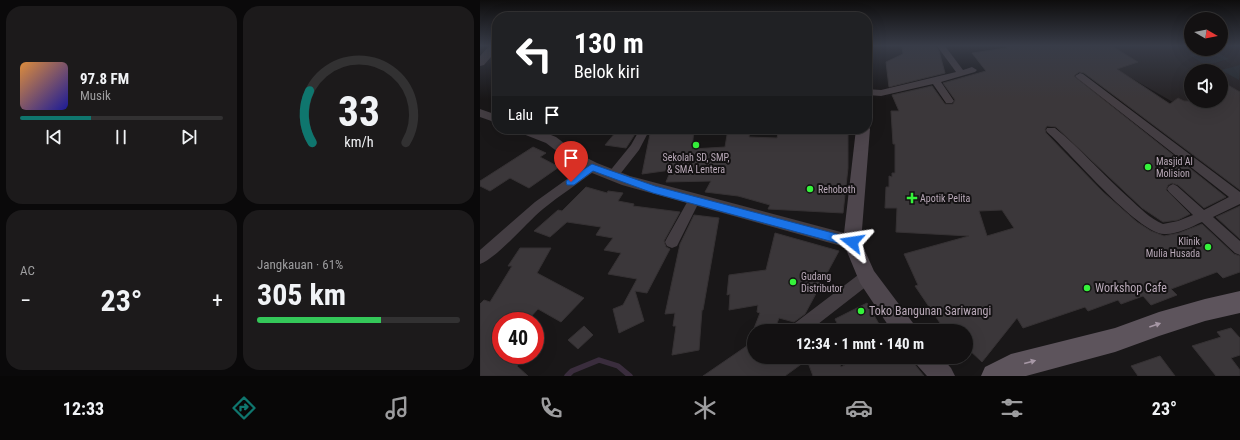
<!DOCTYPE html>
<html lang="id">
<head>
<meta charset="utf-8">
<style>
  :root { --surface:#131112; --page:#1c1a1b; --text:#f1f3f6; --muted:#9d9d9f; --line:#323132; --accent:#0f766e }
  body { margin:0; font-family:"Roboto Condensed",sans-serif; background:var(--page); color:var(--text); height:100vh; display:flex; flex-direction:column; font-size:15px; white-space:nowrap }
  * { box-sizing:border-box; margin:0 }
  p { font-size:13px; color:var(--muted) }
  .icon { flex:none; width:22px; height:22px; fill:none; stroke:currentColor; stroke-width:2; stroke-linecap:round; stroke-linejoin:round }
  .map { position:relative; flex:1; overflow:hidden }
  .side { display:flex; flex-direction:column; gap:6px; padding:6px; background:#0a090a; width:480px }
  .side>* { flex:none }
  .hud { position:absolute; left:12px; top:12px; width:380px; height:122px; border-radius:16px; box-shadow:0 4px 16px #0002,0 0 0 1px var(--line); background:#202124; color:#fff; overflow:hidden }
  .needle { width:26px; rotate:99deg }
  .fabs { position:absolute; left:704px; top:12px; display:grid; gap:8px }
  .fabs a { display:grid; place-items:center; width:44px; height:44px; border-radius:50%; background:var(--surface); box-shadow:0 4px 16px #0002,0 0 0 1px var(--line); font-size:20px }
  .speed { position:absolute; left:12px; top:312px; display:flex; gap:8px; font-size:20px; font-weight:700; text-align:center }
  .speed>* { display:grid; place-content:center; width:52px; height:52px; border-radius:50%; background:var(--surface); box-shadow:0 4px 16px #0002,0 0 0 1px var(--line); line-height:1 }
  .speed .limit { border:6px solid #d22; background:#fff; color:#111 }
  .pin { position:absolute; display:grid; place-items:center; width:34px; height:34px; color:#fff; margin:-41px -17px; border-radius:50% 50% 50% 0; rotate:-45deg; box-shadow:0 0 4px #0007 }
  .pin .icon { rotate:45deg }
  .me { position:absolute; width:44px; margin:-22px; rotate:285deg; stroke-linejoin:round; filter:drop-shadow(0 0 3px #0008) }
  .turn { display:flex; align-items:center; gap:14px; height:84px; padding:0 16px; font-size:18px }
  .turn .icon { width:52px; height:52px; stroke-width:2.5 }
  .turn b { display:block; font-size:28px; line-height:34px }
  .then { display:flex; align-items:center; height:38px; padding:0 16px; background:#0003; gap:8px; font-size:15px }
  .big { font-size:30px; font-weight:700; line-height:1.1 }
  .side .card { flex:1; display:flex; flex-direction:column; justify-content:center; gap:6px; min-width:0; padding:0 14px; border-radius:16px; background:var(--page) }
  .side .dial { align-items:center; gap:0 }
  .dial svg { height:104px; overflow:visible; fill:none; stroke:var(--line); stroke-width:7; stroke-linecap:round; text-anchor:middle }
  .dial text { fill:var(--text); stroke:none }
  .song { display:flex; align-items:center; gap:12px }
  .cover { width:48px; height:48px; border-radius:6px; background:linear-gradient(135deg,hsl(30 70% 55%),hsl(240 70% 35%)) }
  .played { height:4px; border-radius:2px; background:linear-gradient(90deg,var(--accent) 35%,var(--line) 35%) }
  .keys { display:flex; justify-content:space-around; direction:ltr }
  .heat { display:flex; justify-content:space-between; align-items:center; font-size:22px; direction:ltr }
  .charge { height:6px; border-radius:3px; background:linear-gradient(90deg,#34c759 61%,var(--line) 0) }
  .side .tiles { flex:1; display:grid; gap:6px; grid-template-columns:repeat(2,1fr) }
  .trip { position:absolute; left:267px; top:324px; width:226px; height:40px; border-radius:20px; background:var(--surface); box-shadow:0 4px 16px #0002,0 0 0 1px var(--line); font-weight:700; line-height:40px; text-align:center }
  .tab-bar { display:flex; height:64px; justify-content:space-around; align-items:center; background:#080707; color:var(--muted) }
  .tab-bar .icon { width:28px; height:28px }
  .tab-bar .current { color:var(--accent) }
  .tab-bar b { font-size:18px; color:var(--text) }
  main { display:flex; flex:1; min-height:0 }
  .map>svg:first-child { display:block }
  .built { fill:#262325; fill-rule:evenodd }
  .green { fill:#272c31 }
  .lines { fill:none; stroke-linecap:round; stroke-linejoin:round }
  .stream { stroke:#3a2d3d; stroke-width:5.5 }
  .building { fill:#3b373a; stroke:#353133; fill-rule:evenodd }
  .minor { fill:#433d42; fill-rule:evenodd }
  .tertiary { fill:#433d42; fill-rule:evenodd }
  .secondary { fill:#4e464d; fill-rule:evenodd }
  .primary { fill:#5d545c; fill-rule:evenodd }
  .oneway { fill:#a798a6 }
  .route { fill:#1a73e8; stroke:#114b97 }
  .poi-dot { fill:#35f33b; stroke:#141213; stroke-width:1.5 }
  .labels { text-anchor:middle; dominant-baseline:central; stroke-width:4; stroke-linejoin:round; paint-order:stroke }
  .poi-label { font-size:10px; fill:#b9a9b8; stroke:#141213; text-anchor:start }
  .near-poi-label { font-size:12px; fill:#b9a9b8; stroke:#141213; text-anchor:start }
</style>
</head>
<body>
<main>
<section class="side">
<div class="tiles">
<div class="card">
<div class="song"><i class="cover"></i><div><b>97.8 FM</b><p>Musik</p></div></div>
<div class="played"></div>
<div class="keys"><svg class="icon" aria-label="previous" viewBox="0 0 24 24"><path d="M18 5L8 12l10 7zM5 5v14"/></svg><svg class="icon" aria-label="pause" viewBox="0 0 24 24"><path d="M8 5v14M16 5v14"/></svg><svg class="icon" aria-label="next" viewBox="0 0 24 24"><path d="M6 5l10 7-10 7zM19 5v14"/></svg></div>
</div>
<div class="card dial"><svg viewBox="0 0 100 80">
<path d="M14 69A42 42 0 1 1 86 69"/>
<path d="M14 69A42 42 0 0 1 12 29" stroke="#0f766e"/>
<text x="50" y="56" font-size="32" font-weight="700">33</text>
<text x="50" y="72" font-size="11">km/h</text>
</svg></div>
<div class="card"><p>AC</p>
<div class="heat"><a>−</a><b class="big">23°</b><a>+</a></div>
</div>
<div class="card"><p>Jangkauan · 61%</p><b class="big">305 km</b><div class="charge"></div></div>
</div>
</section>
<div class="map">
<svg width="760" height="376" viewBox="0 0 760 376">
  <rect width="100%" height="100%" fill="#191718"/>
  <path class="built" d="M596,46H711V49H741V46H760V137L691,101ZM711,71H741V101H711Z"/>
  <path class="green" d="M732,49L749,59L726,65L709,55Z
    M760,65L759,80L741,70Z"/>
  <g class="lines">
    <path class="stream" d="M87,376L92,371L119,360L138,366L150,376"/>
  </g>
  <path class="building" d="M422,46H456L459,51L465,73L409,87L406,62L423,54Z
    M525,46H632L658,62L637,69L690,104L698,98L704,101H741V81L760,92V190L604,73L599,72L594,76L746,197L724,208L698,185L692,183L688,185L686,190L710,214L698,220L683,222L662,208L576,127L567,126L565,129L566,133L623,192L657,222L671,231L684,236L699,233L722,224L754,254L760,256V272L743,278L737,272L691,289L697,295L671,305L663,296L641,304L638,300L608,311L605,307L543,328L537,318L502,362L486,347V331H466L459,324L460,323L435,286L438,285L424,254L489,236L416,232L417,208H405L406,187H409V176L412,177V173H415V144H413L411,111H419L412,95L452,86L465,104H473L475,100L463,83L506,71L492,53L527,48ZM522,210L534,228L507,236L499,211Z
    M171,129H189V132L214,129L212,149L245,147L248,129H270L269,137L297,138L299,129H322L321,134H368V168L363,213L288,209L290,205L258,196L225,192L231,181L186,182L191,170L162,174Z
    M136,132L155,134L146,148L125,145Z
    M53,147L66,153L60,157L79,167L49,188L30,178L10,191L0,186V181Z
    M106,187L127,193L128,191L143,193L138,201L154,204L153,206L200,212L184,241L186,247L190,249L167,293L155,291L164,321L139,333L133,309L143,305L157,279L128,274L141,253L124,250L133,238L116,235L121,227L87,222L70,237L54,231L78,210L82,211Z
    M760,206V239L736,217Z
    M214,215L239,218L223,310H222L219,350L192,355L196,326H193L195,313L185,314L200,244Z
    M295,233L359,251L325,314L314,322L299,318L294,331H273L280,313L277,312L278,305L249,310L250,294L247,295L249,275L286,270Z
    M40,248H71L57,273L104,298L81,322L58,309L47,321H21V355H45L37,366L48,376H0V304L4,300L10,302L32,266H28Z
    M387,303L403,331H361L355,319Z
    M104,326L113,335L98,349L88,340Z
    M751,328L760,338V355L751,358L760,370V376H736L712,346L741,337L737,332Z
    M274,341V357H357L361,367L379,357H432L436,366L444,376H333L327,360L305,376H223Z
    M680,356L695,376H658L651,366Z"/>
  <g class="lines">
    <path class="minor" d="M457,46H465L483,70L492,67L497,70L495,72L461,82L474,101L472,103H466L453,84L401,96L387,95V89L401,90L476,72Z
      M600,73L603,74L760,192V204L733,217L760,241V255L755,253L722,222C711,227 696,235 684,234C657,233 591,153 567,132L566,130L567,128H575C601,149 623,175 649,198C659,207 670,219 683,224L698,221L713,215L689,192L687,189L689,186L693,184L697,186L724,210L749,197L597,78L595,76Z
      M160,129H170L159,150L137,178L133,179L129,178L127,175L129,172L151,145Z
      M112,163L116,164L118,167L116,170C99,183 80,195 63,209C47,222 17,258 0,264V250L55,202L108,164Z
      M214,195L218,197L220,200L197,246L192,248L187,246L185,242L187,238L210,197Z
      M387,271L392,272L394,277L392,282L329,331H309L311,326L382,272Z"/>
    <path class="tertiary" d="M9,46H17V50L4,65L0,66V56Z
      M0,109L17,115V123L0,117Z
      M36,129H56L76,137L97,153L117,163L150,176L372,235L378,237L380,242L378,247L372,249L142,185L107,171L87,159L66,143L38,132Z"/>
    <path class="secondary" d="M387,125L390,129L381,242L394,271L433,323L436,331H412L380,283L363,242L376,129H387Z
      M433,357H461L471,368L475,376H447L437,365Z"/>
    <path class="primary" d="M760,291V313L725,321L679,336L635,352L546,376H501L505,367L531,354L635,328L679,312L725,299Z"/>
  </g>
  <defs><path id="oneway-solid" d="M-6-.8H1V-3.2L6.5 0L1 3.2V.8H-6Z"/></defs>
  <g class="oneway">
    <use href="#oneway-solid" transform="translate(675 325) rotate(-19)"/>
    <use href="#oneway-solid" transform="translate(550 362) rotate(-15)"/>
  </g>
  <linearGradient id="sky" x2="0" y2="1"><stop stop-color="#0e0d0d"/><stop offset="0.46" stop-color="#383c48"/><stop offset="1" stop-color="#383c48" stop-opacity="0"/></linearGradient>
  <rect width="760" height="99" fill="url(#sky)"/>
  <path class="route" d="M112,164L175,186L372,238L376,239L378,242L376,245L372,247L173,193L113,171L94,185H87L86,182L87,180Z"/>
  <g class="poi-dot">
    <circle cx="216" cy="145" r="4"/>
    <circle cx="668" cy="167" r="4"/>
    <circle cx="330" cy="189" r="4"/>
    <path d="M430 192h4v4h4v4h-4v4h-4v-4h-4v-4h4z"/>
    <circle cx="728" cy="247" r="4"/>
    <circle cx="313" cy="282" r="4"/>
    <circle cx="607" cy="288" r="4"/>
    <circle cx="381" cy="311" r="4"/>
  </g>
  <g class="labels">
    <g class="poi-label">
      <text x="216" y="157" text-anchor="middle">Sekolah SD, SMP,<tspan x="216" dy="12">&amp; SMA Lentera</tspan></text>
      <text x="676" y="161">Masjid Al<tspan x="676" dy="12">Molision</tspan></text>
      <text x="338" y="189">Rehoboth</text>
      <text x="440" y="198">Apotik Pelita</text>
      <text x="720" y="241" text-anchor="end">Klinik<tspan x="720" dy="12">Mulia Husada</tspan></text>
      <text x="321" y="276">Gudang<tspan x="321" dy="12">Distributor</tspan></text>
    </g>
    <g class="near-poi-label">
      <text x="615" y="288">Workshop Cafe</text>
      <text x="389" y="311">Toko Bangunan Sariwangi</text>
    </g>
  </g>
</svg>
<div class="fabs">
<a><svg class="needle" viewBox="-14 -14 28 28"><path d="M0-13l5 13h-10z" fill="#e53935"/><path d="M0 13l5-13h-10z" fill="#9d9d9f"/></svg></a>
<a><svg class="icon" aria-label="sound" viewBox="0 0 24 24"><path d="M4 9h4l5-4v14l-5-4H4zM17 9q2 3 0 6"/></svg></a>
</div>
<div class="speed"><div class="limit">40</div></div>
<div class="pin" style="left:91px;top:182px;background:#d93025"><svg class="icon" aria-label="arrive" viewBox="0 0 24 24"><path d="M6 21V4h12l-3 4 3 4H6"/></svg></div>
<svg class="me" style="left:372px;top:242px" viewBox="-20 -20 40 40"><path d="M0-17L14 15 0 8-14 15z" fill="#1a73e8" stroke="#fff" stroke-width="4"/></svg>
<div class="trip">12:34 · 1 mnt · 140 m</div>
<div class="hud">
<div class="turn"><svg class="icon" aria-label="left" viewBox="0 0 24 24"><path d="M17 20v-9H6M10 6l-5 5 5 5"/></svg><div><b>130 m</b>Belok kiri</div></div>
<div class="then">Lalu<svg class="icon" aria-label="arrive" viewBox="0 0 24 24"><path d="M6 21V4h12l-3 4 3 4H6"/></svg></div>
</div>
</div>
</main>
<nav class="tab-bar">
<b>12:33</b>
<svg class="icon current" aria-label="directions" viewBox="0 0 24 24"><path d="M12 3l9 9-9 9-9-9zM9 14v-3h6M13 9l2 2-2 2"/></svg>
<svg class="icon" aria-label="music" viewBox="0 0 24 24"><path d="M9 18V5l10-2v13"/><circle cx="6" cy="18" r="3"/><circle cx="16" cy="16" r="3"/></svg>
<svg class="icon" aria-label="phone" viewBox="0 0 24 24"><path d="M5 4h4l2 5-3 2q2 4 5 5l2-3 5 2v4C11 20 4 13 5 4z"/></svg>
<svg class="icon" aria-label="climate" viewBox="0 0 24 24"><path d="M12 3v18M4 7l16 10M4 17L20 7"/></svg>
<svg class="icon" aria-label="car" viewBox="0 0 24 24"><path d="M5 17H2v-5l4-1 3-4h7l3 4 3 1v5h-3M9 17h6M6 11h13"/><circle cx="7" cy="17" r="2"/><circle cx="17" cy="17" r="2"/></svg>
<svg class="icon" aria-label="filters" viewBox="0 0 24 24"><path d="M4 7h16M4 17h16"/><circle cx="9" cy="7" r="2"/><circle cx="15" cy="17" r="2"/></svg>
<b>23°</b>
</nav>
</body>
</html>
